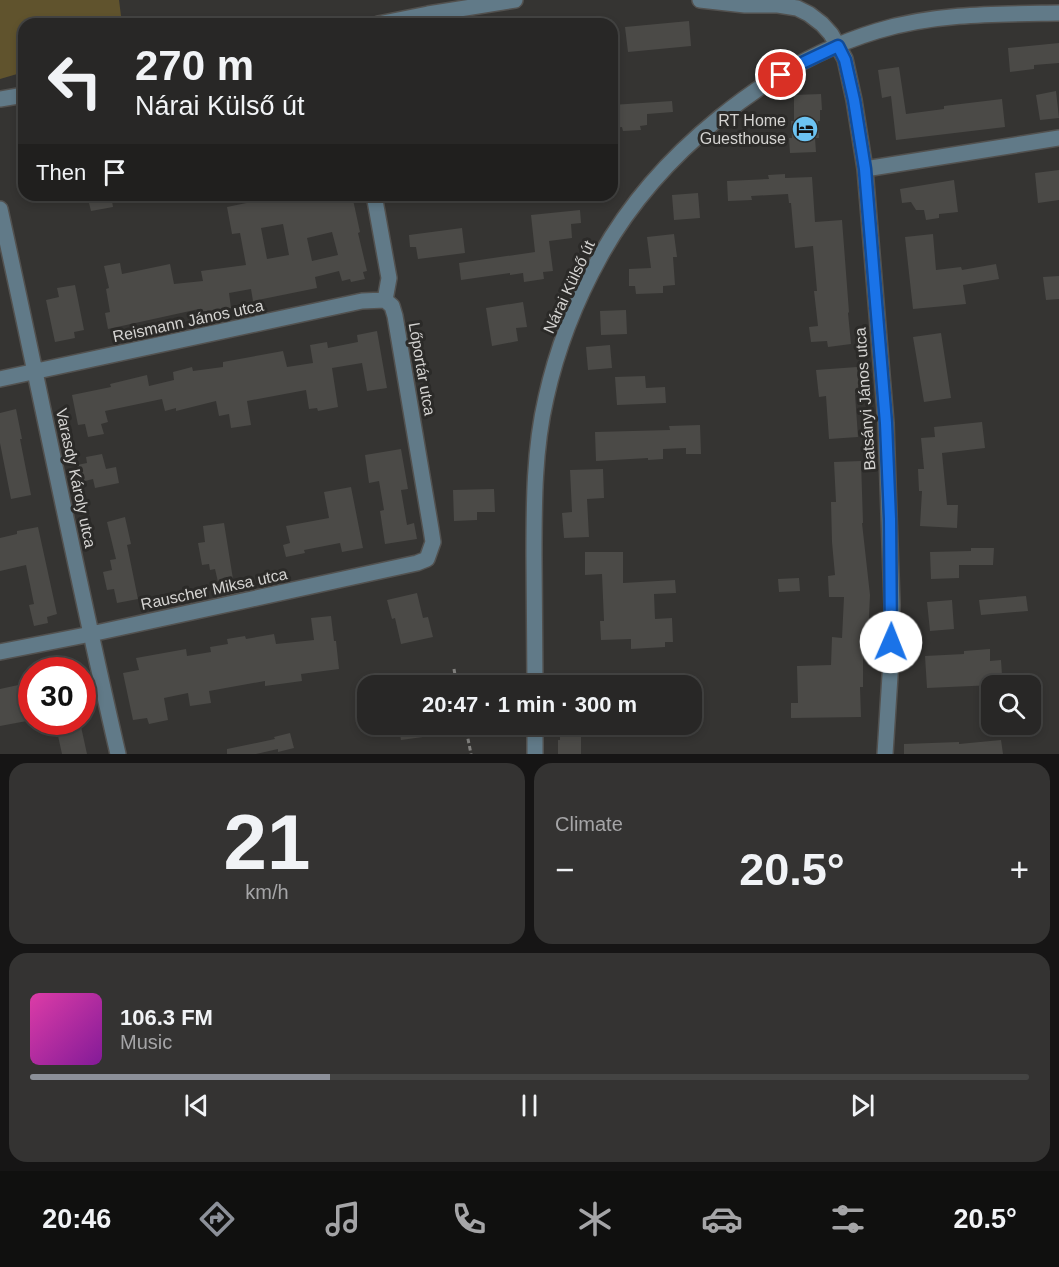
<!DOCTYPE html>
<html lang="en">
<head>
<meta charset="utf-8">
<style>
  :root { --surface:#282726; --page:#343332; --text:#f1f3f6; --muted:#a5a5a7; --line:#444443; --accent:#8c9099 }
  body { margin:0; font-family:Helvetica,sans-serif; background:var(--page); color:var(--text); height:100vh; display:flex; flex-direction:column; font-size:22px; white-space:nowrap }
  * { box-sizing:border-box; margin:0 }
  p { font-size:20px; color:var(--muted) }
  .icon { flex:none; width:33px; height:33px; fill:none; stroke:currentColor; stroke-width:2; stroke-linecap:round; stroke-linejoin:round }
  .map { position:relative; height:754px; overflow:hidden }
  .side { display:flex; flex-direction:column; gap:9px; padding:9px; background:#161515; flex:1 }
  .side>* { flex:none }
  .banner { position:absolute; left:18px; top:18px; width:600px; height:183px; border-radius:18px; box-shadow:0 3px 9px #0003,0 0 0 2px var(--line); background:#282726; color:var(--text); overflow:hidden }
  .controls { position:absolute; left:981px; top:675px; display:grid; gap:12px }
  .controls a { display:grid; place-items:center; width:60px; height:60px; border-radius:12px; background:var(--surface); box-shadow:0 3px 9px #0003,0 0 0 2px var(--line); font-size:30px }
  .speed { position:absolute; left:18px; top:657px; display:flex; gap:12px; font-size:30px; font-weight:700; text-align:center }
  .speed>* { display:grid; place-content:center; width:78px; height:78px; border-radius:50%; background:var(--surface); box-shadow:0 3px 9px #0003,0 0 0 2px var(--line); line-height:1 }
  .speed .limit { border:9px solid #d22; background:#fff; color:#111 }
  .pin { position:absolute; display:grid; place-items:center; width:51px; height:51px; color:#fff; margin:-26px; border:3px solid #fff; border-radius:50%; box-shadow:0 2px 6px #0007 }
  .me { position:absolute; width:66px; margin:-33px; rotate:1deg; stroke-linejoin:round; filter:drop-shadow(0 0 4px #0008) }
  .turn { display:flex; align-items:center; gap:21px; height:126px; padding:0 18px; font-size:27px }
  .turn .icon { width:78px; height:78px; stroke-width:2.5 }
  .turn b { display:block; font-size:42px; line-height:51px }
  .then { display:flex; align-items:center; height:57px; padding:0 18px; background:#0003; gap:12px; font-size:22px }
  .big { font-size:45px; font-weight:600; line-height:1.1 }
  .side .card { flex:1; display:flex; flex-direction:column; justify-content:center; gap:9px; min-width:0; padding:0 21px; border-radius:18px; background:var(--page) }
  .side .dial { align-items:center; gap:0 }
  .dial b { font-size:78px; line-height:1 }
  .song { display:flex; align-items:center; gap:18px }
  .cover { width:72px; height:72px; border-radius:9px; background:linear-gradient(135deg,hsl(320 70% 55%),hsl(290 70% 35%)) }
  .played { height:6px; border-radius:3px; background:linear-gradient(90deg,var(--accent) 30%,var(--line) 30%) }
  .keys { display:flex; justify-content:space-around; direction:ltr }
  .heat { display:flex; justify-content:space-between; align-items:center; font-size:33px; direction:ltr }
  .side .tiles { flex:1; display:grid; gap:9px; grid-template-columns:1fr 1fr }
  .card:last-child { grid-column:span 2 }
  .trip { position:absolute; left:357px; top:675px; width:345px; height:60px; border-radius:18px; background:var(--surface); box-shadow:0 3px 9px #0003,0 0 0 2px var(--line); font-weight:600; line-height:60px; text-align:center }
  .dock { display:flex; height:96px; justify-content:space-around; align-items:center; background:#10100f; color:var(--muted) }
  .dock .icon { width:42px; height:42px }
  .dock .selected { color:var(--accent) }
  .dock b { font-size:27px; color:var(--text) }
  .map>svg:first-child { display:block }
  .green { fill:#60532d }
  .building { fill:#4b4a47; fill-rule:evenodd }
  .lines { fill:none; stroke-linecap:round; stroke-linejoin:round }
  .minor-casing { stroke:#52514f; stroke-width:18 }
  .path { stroke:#81807e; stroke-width:3; stroke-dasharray:4.5 3; stroke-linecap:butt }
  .minor { stroke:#617a88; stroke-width:15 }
  .route-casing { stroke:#114b97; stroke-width:15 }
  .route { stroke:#1a73e8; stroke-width:10 }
  .labels { text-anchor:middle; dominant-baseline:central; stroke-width:6; stroke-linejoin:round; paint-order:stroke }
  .poi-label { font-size:16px; fill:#d4d3d1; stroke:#2b2a28; text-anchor:end }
  .street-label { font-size:16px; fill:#d4d3d1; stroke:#2b2a28 }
</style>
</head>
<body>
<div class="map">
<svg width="1059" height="754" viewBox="0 0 1059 754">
  <rect width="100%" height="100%" fill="#353432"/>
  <path class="green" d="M0,0H119L122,24H24V72L0,79Z"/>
  <path class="building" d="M689,21L691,46L628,52L625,27Z
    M1059,43V63L1034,65V69L1010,72L1008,48Z
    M899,67L906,114L944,109V106L1002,99L1005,127L896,140L891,96L882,98L878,70Z
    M1056,91L1059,118L1040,120L1036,95Z
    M821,94L822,110H820V121H818L819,138H815L816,152L790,153L789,138H792L791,121H794V95Z
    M672,101L673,112L647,114V125L640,126L641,130L623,131L622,127L613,128L612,105Z
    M1059,170V200L1038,203L1035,173Z
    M785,174V178L812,177L815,222L842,220L849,312L848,313L851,344L828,347L827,341L811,342L809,327L818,326L814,291H817L813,246L795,248L791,203H789L788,194L751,196L752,200L728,201L727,181L769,179L768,175Z
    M954,180L958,212L939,214V218L926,220L924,210H916L911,202L902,203L900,189Z
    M698,193L700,218L674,220L672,195Z
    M87,195H111L113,207L91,211Z
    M286,195H352L360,232L358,233L367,271L363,272L365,279L351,282L350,279L342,281L339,271L315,277L317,288L253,301L251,289L229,293L231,308L199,312V309L108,329L105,313L110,312L106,289L109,288L104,266L120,263L122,274L170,264L174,284L203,281L201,271L246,265L240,233L232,234L227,207ZM283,224L289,255L267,259L261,228ZM332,232L338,255L312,261L307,238Z
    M580,210L581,223L571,224L572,238L549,241L553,271L543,272L544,279L524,282L523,273L510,275V273L461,280L459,263L535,252L531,215Z
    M462,228L465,253L418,259L416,247H410L409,235Z
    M674,234L677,257H673L675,285L663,286V293L636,294L635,286H629V269L651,268L647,237Z
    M933,234L936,270L961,267L962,270L996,264L999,279L963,285L966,304L913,309L905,237Z
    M1059,276V299L1046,300L1043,277Z
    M75,285L84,330L74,332L75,338L55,342L46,300L59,297L57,288Z
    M523,302L527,327L516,328L518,341L492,346L486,308Z
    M626,310L627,334L601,335L600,311Z
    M377,331L387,388L367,391L362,363L332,368L338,407L318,411L317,408L309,409L306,390L247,401L251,425L231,428L229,414L219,416L216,401L176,411V408L165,411L162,399L105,411L108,422L101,424L104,434L88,437L85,424L78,425L72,395L111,387L110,384L147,375L149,386L174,380L173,372L192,367L193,371L223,367V362L283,351L287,367L313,363L310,345L327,342L328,348L358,342L357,335Z
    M941,333L951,398L924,402L913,337Z
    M610,345L612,368L588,370L586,347Z
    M857,367L860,393L855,394L858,437L829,439L826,396L819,397L816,370Z
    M645,376L646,388L665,387L666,403L617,405L615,377Z
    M16,409L22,439H20L31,495L11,499L0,443V413Z
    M982,422L985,448L942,453L947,505H958L957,528L920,526L922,491H919L918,469H924L921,438L935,437L934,427Z
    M700,425L701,454H686V448L663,449V459L648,460V458L596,461L595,432L670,430L669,426Z
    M401,449L408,489L401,490L407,525L414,523L417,539L385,544L380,511L384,510L379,481L369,483L365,455Z
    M102,454L106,469L116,467L119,483L95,488L93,479L81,482L77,465L87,463L86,457Z
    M861,461L863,523H862L870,595L867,656H863V687H860L861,717L791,718V703H798L797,666L831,665L832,637L842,638L844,597H829L828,576L835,575L832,542L831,502H836L834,462Z
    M603,469L604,498L587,499L589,537L564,538L562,513L572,512L570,470Z
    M351,487L363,548L342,552L340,543L304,550L305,553L286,557L283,545L290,543L286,526L329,518L324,492Z
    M494,489L495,512H477V520L454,521L453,490Z
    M125,517L131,544L127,545L138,599L117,603L114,589L107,590L103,572L112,570L110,560L116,559L107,522Z
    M224,523L233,579L218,582L215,569L210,570L209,564L202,565L198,543L205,542L203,526Z
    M38,527L57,614L47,617L48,623L34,626L29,605L34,604L26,565L0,571V538L17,534V531Z
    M971,548H994L993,565H959V578L931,579L930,552L971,551Z
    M585,552H623V583L675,580L676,593L654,594L655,619L672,618L673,642H665V647L631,649V639L601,640L600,621H604L602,574L585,575Z
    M799,578L800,591L779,592L778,579Z
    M417,593L423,618L428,617L433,637L401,644L395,618L392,619L387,600Z
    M1026,596L1028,611L981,615L979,600Z
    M952,600L954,629L930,631L927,602Z
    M331,616L334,641H336L339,669L301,674L302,681L265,686V681L209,691L211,703L190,706L188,693L164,698L168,720L149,724L147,718L133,720L123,673L139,670L136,658L186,649L187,656L211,652L210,647L228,644L227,639L245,636L246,639L274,634L276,644L314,640L311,618Z
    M990,649V661L1001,660L1002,675H994V685L927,688L925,656L964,654V651Z
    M32,682V720L0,726V689Z
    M55,722H80L87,754H62Z
    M398,724H421L423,737L401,740Z
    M560,724H584V737H581V754H558V740H560Z
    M290,733L294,748L278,752V749L256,754H227V749L275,739L274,737Z
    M1001,740L1003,754H904V744L959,742V744Z"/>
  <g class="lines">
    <defs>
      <path id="minor" d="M700,0L745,5H778L797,8L809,14L822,24L831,34L845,59L854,100L865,169L886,423L892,605L891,660L885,754
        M378,24L428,14L515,0
        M0,99L24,95
        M865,169L1059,138
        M374,195L389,278L385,300
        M0,209C40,391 76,573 118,754
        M0,379L362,301L385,300
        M0,652L91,634L417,563L427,559L433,542L431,529L395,316L392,306L385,300
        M535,686C535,642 534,599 534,556C534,504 534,449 546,398C557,348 576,300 601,255C656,156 768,64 877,31C936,13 998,14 1059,13
        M535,724V754"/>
    </defs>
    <use href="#minor" class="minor-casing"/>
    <path class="path" d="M454,669L457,686
      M465,724L471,754"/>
    <use href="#minor" class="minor"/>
  </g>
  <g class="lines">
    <defs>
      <path id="route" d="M781,75L800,64L838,46L845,60L854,100L865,169L886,423L890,519L891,642"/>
    </defs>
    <use href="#route" class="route-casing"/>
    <use href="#route" class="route"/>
  </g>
  <defs>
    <symbol id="hotel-disc" viewBox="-11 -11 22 22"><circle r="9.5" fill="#6cc3f2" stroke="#2b2a28"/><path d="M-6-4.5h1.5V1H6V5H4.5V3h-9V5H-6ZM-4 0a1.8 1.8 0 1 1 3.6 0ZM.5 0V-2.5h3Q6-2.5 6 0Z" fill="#111"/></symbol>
  </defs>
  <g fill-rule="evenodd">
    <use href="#hotel-disc" x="790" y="114" width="30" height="30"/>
  </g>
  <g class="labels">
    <g class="poi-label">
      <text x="786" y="120">RT Home<tspan x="786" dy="18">Guesthouse</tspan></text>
    </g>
    <g class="street-label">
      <text transform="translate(569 287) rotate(-65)">Nárai Külső út</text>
      <text transform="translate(188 321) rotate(-12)">Reismann János utca</text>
      <text transform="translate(422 369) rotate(80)">Lőportár utca</text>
      <text transform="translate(865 399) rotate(-94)">Batsányi János utca</text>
      <text transform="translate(76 478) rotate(78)">Varasdy Károly utca</text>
      <text transform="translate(214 589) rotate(-12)">Rauscher Miksa utca</text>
    </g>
  </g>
</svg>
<div class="controls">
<a><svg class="icon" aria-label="search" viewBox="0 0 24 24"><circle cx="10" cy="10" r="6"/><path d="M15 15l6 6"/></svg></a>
</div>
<div class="speed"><div class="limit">30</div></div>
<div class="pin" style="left:781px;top:75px;background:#d93025"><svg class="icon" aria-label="arrive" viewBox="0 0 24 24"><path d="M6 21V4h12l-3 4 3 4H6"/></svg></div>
<svg class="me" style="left:891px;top:642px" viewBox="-20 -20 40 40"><circle r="19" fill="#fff"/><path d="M0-13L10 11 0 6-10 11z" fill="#1a73e8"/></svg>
<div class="trip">20:47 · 1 min · 300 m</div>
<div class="banner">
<div class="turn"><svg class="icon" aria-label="left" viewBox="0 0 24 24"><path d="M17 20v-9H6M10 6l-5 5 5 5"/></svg><div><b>270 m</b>Nárai Külső út</div></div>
<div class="then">Then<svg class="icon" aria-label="arrive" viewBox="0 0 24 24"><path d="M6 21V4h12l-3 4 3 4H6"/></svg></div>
</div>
</div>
<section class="side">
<div class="tiles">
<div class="card dial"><b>21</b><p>km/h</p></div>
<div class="card"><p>Climate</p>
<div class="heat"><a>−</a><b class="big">20.5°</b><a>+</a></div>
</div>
<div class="card">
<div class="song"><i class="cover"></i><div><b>106.3 FM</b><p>Music</p></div></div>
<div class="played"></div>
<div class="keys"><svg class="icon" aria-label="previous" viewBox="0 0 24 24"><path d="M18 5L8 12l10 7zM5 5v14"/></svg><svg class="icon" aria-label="pause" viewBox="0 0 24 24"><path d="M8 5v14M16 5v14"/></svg><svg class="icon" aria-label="next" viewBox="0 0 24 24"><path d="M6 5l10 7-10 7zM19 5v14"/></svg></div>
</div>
</div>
</section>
<nav class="dock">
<b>20:46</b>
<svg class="icon selected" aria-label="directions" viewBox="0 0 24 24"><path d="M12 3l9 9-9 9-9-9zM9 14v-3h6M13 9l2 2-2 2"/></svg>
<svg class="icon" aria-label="music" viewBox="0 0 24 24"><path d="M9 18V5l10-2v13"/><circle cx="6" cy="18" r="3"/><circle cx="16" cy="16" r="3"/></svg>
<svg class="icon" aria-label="phone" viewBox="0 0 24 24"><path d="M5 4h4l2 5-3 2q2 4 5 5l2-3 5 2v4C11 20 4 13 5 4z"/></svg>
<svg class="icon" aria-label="climate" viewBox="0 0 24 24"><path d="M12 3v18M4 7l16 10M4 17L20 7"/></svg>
<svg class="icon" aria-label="car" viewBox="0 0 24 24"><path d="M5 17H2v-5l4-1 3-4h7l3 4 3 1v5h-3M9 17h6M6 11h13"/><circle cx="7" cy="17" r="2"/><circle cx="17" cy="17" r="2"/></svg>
<svg class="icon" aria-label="filters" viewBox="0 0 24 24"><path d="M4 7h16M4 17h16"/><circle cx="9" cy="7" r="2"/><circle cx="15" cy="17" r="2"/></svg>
<b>20.5°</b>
</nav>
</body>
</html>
